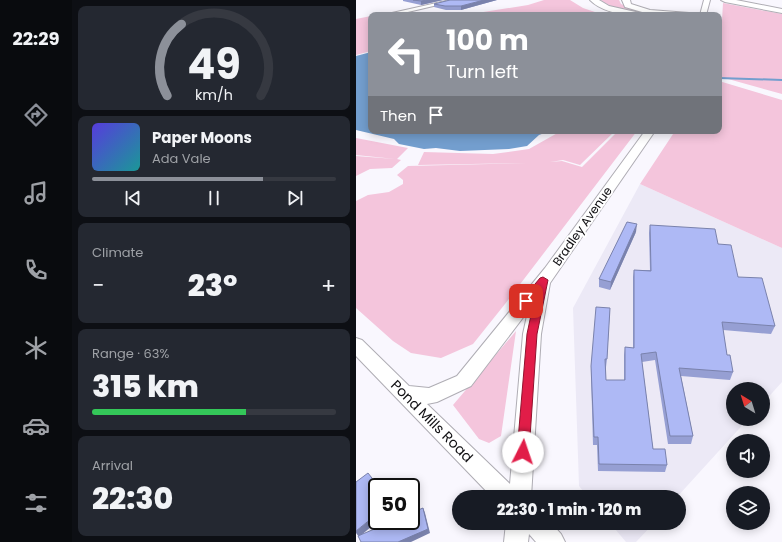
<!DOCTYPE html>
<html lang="en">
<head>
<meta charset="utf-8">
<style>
  :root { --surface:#171b24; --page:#242831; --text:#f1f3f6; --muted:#9ea1a6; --line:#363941; --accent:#8c9099 }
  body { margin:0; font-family:Poppins,sans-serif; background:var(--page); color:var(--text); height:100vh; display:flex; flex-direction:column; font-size:15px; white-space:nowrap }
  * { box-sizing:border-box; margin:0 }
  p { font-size:13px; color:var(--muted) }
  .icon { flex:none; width:22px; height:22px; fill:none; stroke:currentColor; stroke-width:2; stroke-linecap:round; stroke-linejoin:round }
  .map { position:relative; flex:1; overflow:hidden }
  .details { display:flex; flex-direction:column; gap:6px; padding:6px; background:#0d0f14; width:284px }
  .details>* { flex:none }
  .guide { position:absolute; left:12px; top:12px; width:354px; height:122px; border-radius:8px; box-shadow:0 2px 10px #0003; background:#8c9099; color:#fff; overflow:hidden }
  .needle { width:26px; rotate:322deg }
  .controls { position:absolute; left:370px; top:382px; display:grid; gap:8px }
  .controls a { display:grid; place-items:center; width:44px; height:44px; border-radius:50%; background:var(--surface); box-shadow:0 2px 10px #0003; font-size:20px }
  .speed { position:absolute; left:12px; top:478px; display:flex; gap:8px; font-size:20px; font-weight:700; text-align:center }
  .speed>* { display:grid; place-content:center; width:52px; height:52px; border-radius:50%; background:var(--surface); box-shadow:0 2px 10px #0003; line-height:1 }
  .speed .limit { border:2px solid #111; border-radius:6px; background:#fff; color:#111 }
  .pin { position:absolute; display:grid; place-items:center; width:34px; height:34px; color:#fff; margin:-17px; border-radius:8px; box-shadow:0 2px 6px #0006 }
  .me { position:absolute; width:44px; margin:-22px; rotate:4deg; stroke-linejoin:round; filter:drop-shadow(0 0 3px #0008) }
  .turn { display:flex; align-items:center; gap:14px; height:84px; padding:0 12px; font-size:18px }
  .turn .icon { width:52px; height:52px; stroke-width:2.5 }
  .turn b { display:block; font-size:28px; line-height:34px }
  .then { display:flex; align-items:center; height:38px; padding:0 12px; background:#0003; gap:8px; font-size:15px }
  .big { font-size:30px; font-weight:800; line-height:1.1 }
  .details .widget { flex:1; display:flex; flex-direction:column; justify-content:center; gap:6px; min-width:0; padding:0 14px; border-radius:8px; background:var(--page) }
  .details .dial { align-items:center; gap:0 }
  .dial svg { height:104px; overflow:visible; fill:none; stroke:var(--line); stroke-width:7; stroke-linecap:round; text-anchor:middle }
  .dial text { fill:var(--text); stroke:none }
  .song { display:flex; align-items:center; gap:12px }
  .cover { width:48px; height:48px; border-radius:6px; background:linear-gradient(135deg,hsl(250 70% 55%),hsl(180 70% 35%)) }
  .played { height:4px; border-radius:2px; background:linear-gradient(90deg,var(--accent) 70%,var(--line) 70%) }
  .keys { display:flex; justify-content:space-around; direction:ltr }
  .heat { display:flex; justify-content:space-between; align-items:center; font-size:22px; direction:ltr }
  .charge { height:6px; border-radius:3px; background:linear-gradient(90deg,#34c759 63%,var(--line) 0) }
  .trip { position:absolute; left:96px; top:490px; width:234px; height:40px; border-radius:20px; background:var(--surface); box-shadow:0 2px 10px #0003; font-weight:800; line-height:40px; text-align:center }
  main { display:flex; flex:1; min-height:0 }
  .dock { display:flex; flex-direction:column; width:72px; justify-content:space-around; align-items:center; background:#090b0e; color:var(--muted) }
  .dock .icon { width:28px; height:28px }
  .dock .selected { color:var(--accent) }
  .dock b { font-size:18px; color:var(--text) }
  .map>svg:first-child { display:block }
  .built { fill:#ece9f6 }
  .green { fill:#f4c5dc }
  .water { fill:#739ece }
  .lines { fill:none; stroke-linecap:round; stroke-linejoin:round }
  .stream { stroke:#739ece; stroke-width:2 }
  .minor-casing { stroke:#afadb4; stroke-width:2 }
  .major-casing { stroke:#afadb4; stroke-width:2 }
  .highway-casing { stroke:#afadb4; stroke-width:2 }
  .minor { fill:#fff; fill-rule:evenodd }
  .major { fill:#fff; fill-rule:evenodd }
  .highway { fill:#fff; fill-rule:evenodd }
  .wall { fill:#969fd3 }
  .shaded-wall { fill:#7a82ac }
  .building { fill:#aeb9f5; stroke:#7a82ac }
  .route { fill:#e11d48; stroke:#92132f }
  .labels { text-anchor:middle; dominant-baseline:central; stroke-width:4; stroke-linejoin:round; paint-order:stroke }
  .street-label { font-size:12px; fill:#100f12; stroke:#fff }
  .near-street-label { font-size:14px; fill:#100f12; stroke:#fff }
</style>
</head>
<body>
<main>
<nav class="dock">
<b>22:29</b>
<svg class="icon selected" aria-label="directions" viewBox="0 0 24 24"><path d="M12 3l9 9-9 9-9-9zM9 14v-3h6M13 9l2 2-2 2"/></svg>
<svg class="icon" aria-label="music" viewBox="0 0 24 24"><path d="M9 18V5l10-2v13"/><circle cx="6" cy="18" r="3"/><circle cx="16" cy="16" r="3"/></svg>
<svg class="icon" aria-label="phone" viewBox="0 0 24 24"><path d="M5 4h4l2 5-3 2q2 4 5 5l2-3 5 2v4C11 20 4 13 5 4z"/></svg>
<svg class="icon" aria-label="climate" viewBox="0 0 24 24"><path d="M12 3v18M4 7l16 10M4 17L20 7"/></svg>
<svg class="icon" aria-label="car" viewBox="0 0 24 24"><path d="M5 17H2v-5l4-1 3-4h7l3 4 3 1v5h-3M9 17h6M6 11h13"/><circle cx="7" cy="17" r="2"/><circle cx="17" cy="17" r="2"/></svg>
<svg class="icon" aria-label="filters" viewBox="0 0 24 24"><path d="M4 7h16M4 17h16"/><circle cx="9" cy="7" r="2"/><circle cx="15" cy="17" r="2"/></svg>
</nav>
<section class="details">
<div class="widget dial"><svg viewBox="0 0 100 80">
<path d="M14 69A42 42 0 1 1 86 69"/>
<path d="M14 69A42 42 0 0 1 25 14" stroke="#8c9099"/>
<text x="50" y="56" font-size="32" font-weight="700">49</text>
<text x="50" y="72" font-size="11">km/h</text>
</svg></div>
<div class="widget">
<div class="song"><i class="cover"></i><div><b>Paper Moons</b><p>Ada Vale</p></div></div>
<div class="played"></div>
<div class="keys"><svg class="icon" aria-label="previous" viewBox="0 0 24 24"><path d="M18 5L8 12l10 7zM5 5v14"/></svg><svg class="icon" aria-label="pause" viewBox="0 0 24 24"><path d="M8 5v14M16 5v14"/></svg><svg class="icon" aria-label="next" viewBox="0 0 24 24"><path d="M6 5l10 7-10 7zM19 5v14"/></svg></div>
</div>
<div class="widget"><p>Climate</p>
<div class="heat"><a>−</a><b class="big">23°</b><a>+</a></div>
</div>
<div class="widget"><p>Range · 63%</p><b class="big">315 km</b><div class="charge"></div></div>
<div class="widget"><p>Arrival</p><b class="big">22:30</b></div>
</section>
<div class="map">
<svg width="426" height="542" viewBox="0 0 426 542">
  <rect width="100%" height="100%" fill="#f9f7fe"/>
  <path class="built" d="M284,184L426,248V382L407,403V389H377V419H392L321,497H232L223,486L217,308Z
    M254,523H298L280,542H270Z"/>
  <path class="green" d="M188,0H214L227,8L248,15H117L121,13L172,5Z
    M245,0H263L265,4L287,13L311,15C289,15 263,14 245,0Z
    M367,3L426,14V94L365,77V38Z
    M15,16V51L0,55V19Z
    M363,81L426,100V248L284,184L319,131H363Z
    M205,131H259L224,165L207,160L194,162L206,161L226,167L262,131H281L149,304L117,344L85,358L55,353L37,341L0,308V201L12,195L33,192L47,184V180L41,175L52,166L172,163L62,165L68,152L137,154L173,149Z
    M0,138L52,148L41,159L45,160L36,168L14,169L0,176V156L39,159L0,155Z
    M160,331L145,436L133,443L123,439L97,405Z"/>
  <path class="water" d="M15,52V131H194L183,135L171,146L153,149L104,151L80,148L68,149L43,144L38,139L0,130V56Z"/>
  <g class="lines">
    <path class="stream" d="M363,78L426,80"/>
    <defs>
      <path id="minor" d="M94,0H103L39,15L36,13Z"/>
      <path id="major" d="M348,0H354L350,15H344Z
        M289,131H299L194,283L185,334L175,497H136L0,356V338L6,340L53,386L73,388L101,376L189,268ZM172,311L167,334L154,484L71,404L81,402L115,386Z
        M150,523H195L205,534L209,542H180L173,534L172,542H148Z"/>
      <path id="highway" d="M234,0H243L253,6L284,13L285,15C268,15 247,13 234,0Z
        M266,0H274L275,4L294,10L333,13L337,15L293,14L269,7Z
        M365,0H380L426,9V13L369,2Z"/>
    </defs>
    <use href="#minor" class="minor-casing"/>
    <use href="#major" class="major-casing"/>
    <use href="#highway" class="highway-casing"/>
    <use href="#minor" class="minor"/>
    <use href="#major" class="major"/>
    <use href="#highway" class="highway"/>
  </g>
  <path class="wall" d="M47,0H87L65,5L47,1Z
    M94,0H141L105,10H90L78,7V4Z
    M294,225L362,244L382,277L419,326L415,334L367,330L371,355L377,372L374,380L325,376L337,436L335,444H312L299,360L286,362L297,449L311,465L309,472L242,471L241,445H237L235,374V366L254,308L251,359L250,367V380H268V355L269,347L277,348V277L278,270H294L293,233Z
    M280,232L254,290L243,287V279Z"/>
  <path class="shaded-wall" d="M71,0H87L65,5V1Z
    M128,0H141L105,10V6Z
    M281,224L280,232L254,290L255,282Z
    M67,508L69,513L74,533L55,542H42Z
    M21,514V521H22L3,537L0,533V531Z"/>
  <path class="building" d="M57,0H71L65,1Z
    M94,0H128L105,6H89L78,4Z
    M271,222L281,224L255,282L243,279Z
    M294,225L359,229L362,244L375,245L382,277L406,278L419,326L366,322L371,355H374L377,372L323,368L337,436H314L300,352L285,354L297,449H309L311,465L243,464L242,437H238L235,366L240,307L254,308L251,359H249L250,380H269V347L278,348V270L295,271Z
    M12,473L23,487H21V514L0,531V482Z
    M29,485L30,487H26Z
    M67,508L72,529L42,542H5L2,536L37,521H55V513Z"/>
  <path class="route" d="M187,277L192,280L181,334L173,452L172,457L167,458L163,457L161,452L171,334L179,296L173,303L170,304L165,301L184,278Z"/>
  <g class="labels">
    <g class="street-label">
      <text transform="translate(226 226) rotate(-55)">Bradley Avenue</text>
    </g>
    <g class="near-street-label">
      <text transform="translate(76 421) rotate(45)">Pond Mills Road</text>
    </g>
  </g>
</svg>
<div class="controls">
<a><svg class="needle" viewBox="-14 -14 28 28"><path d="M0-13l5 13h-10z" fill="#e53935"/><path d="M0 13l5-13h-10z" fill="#9ea1a6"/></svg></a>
<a><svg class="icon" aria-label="sound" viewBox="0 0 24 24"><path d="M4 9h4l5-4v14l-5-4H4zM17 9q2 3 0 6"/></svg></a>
<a><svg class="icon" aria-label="layers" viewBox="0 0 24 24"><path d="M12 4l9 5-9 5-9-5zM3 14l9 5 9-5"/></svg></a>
</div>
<div class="speed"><div class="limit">50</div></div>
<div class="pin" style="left:170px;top:301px;background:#d93025"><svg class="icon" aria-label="arrive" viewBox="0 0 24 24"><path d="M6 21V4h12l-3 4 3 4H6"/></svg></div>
<svg class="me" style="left:167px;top:452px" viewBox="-20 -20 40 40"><circle r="19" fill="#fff"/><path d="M0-13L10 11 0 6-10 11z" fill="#e11d48"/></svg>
<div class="trip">22:30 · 1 min · 120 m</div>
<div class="guide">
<div class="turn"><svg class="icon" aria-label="left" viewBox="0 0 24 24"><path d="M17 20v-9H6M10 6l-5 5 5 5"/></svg><div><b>100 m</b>Turn left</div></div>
<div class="then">Then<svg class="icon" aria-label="arrive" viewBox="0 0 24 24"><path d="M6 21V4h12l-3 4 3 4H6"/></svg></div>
</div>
</div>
</main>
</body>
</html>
